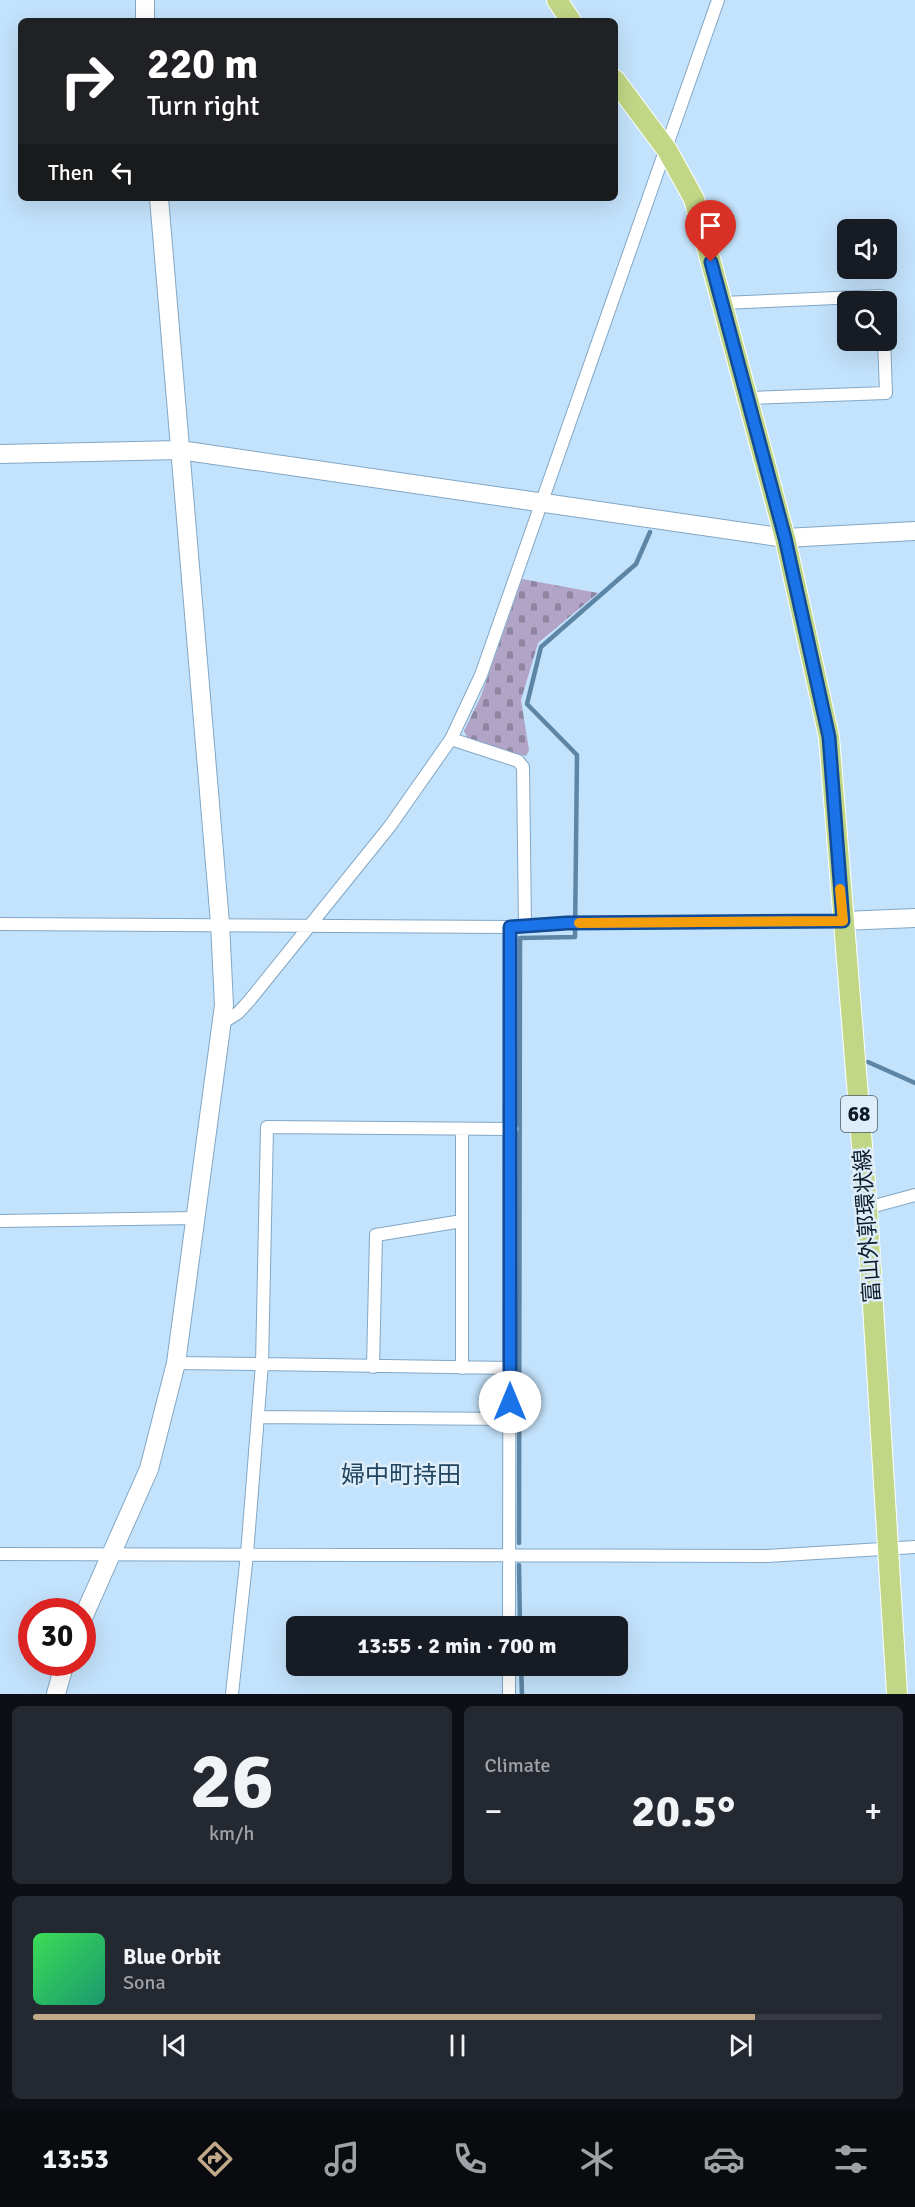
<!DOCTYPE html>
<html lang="en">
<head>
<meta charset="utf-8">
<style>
  :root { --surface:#171b24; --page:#242831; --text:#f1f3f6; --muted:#9ea1a6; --line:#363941; --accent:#c2a98a }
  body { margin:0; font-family:Signika,"Noto Sans JP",sans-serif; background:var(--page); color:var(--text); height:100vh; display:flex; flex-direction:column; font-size:22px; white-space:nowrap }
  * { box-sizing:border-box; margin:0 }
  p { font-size:20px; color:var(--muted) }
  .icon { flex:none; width:33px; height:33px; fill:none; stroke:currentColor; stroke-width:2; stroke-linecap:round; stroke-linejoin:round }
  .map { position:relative; height:1694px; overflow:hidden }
  .side { display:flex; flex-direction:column; gap:12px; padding:12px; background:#0d0f14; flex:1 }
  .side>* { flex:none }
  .top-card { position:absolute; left:18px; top:18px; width:600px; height:183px; border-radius:9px; box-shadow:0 6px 24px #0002; background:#202124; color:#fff; overflow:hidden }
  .controls { position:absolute; left:837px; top:219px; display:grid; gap:12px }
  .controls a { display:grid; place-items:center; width:60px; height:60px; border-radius:9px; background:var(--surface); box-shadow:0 6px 24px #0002; font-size:30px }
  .speed { position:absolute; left:18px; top:1598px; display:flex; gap:12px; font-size:30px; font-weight:700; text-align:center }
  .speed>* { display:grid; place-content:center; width:78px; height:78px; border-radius:50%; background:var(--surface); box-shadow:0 6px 24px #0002; line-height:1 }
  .speed .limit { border:9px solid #d22; background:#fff; color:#111 }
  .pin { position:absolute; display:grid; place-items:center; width:51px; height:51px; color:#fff; margin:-62px -26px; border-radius:50% 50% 50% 0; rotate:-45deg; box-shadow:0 0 6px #0007 }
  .pin .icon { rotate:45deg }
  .me { position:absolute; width:66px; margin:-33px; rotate:0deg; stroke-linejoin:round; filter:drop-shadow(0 0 4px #0008) }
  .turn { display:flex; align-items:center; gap:21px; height:126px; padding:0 30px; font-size:27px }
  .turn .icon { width:78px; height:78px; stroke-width:2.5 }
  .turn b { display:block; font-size:42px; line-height:51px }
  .then { display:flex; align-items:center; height:57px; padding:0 30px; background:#0003; gap:12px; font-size:22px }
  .big { font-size:45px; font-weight:700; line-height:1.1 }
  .side .tile { flex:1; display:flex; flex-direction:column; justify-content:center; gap:9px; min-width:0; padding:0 21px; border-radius:9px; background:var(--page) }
  .side .dial { align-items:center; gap:0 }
  .dial b { font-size:78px; line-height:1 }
  .song { display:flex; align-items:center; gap:18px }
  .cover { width:72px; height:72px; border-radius:9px; background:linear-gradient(135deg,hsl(130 70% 55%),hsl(160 70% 35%)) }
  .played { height:6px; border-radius:3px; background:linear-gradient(90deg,var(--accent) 85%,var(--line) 85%) }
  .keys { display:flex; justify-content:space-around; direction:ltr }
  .heat { display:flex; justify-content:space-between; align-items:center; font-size:33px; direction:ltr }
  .side .tiles { flex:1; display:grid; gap:12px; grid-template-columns:1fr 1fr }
  .tile:last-child { grid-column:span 2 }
  .trip { position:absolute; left:286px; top:1616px; width:342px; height:60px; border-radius:9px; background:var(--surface); box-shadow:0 6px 24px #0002; font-weight:700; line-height:60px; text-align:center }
  .menu { display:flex; height:96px; justify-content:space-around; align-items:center; background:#090b0e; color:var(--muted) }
  .menu .icon { width:42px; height:42px }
  .menu .active { color:var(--accent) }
  .menu b { font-size:27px; color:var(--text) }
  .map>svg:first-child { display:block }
  .cemetery { fill:url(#cemetery-stones) }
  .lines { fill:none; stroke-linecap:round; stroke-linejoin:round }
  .stream { stroke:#5d86a6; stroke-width:4.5 }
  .street-casing { stroke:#82a7c5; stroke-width:14 }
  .secondary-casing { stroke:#82a7c5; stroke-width:20 }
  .primary-casing { stroke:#fff; stroke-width:22 }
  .street { stroke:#fff; stroke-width:12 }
  .secondary { stroke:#fff; stroke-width:18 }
  .primary { stroke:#c2d786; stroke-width:20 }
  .route-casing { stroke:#114b97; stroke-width:15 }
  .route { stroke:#1a73e8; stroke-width:10 }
  .slow { stroke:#f59e0b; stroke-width:10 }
  .labels { text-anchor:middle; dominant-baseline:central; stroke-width:5; stroke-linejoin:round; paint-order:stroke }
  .shield { fill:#ddedfa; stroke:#4c5b66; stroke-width:1.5 }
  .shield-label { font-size:21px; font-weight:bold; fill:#0e1c27 }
  .street-label { font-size:22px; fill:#0e1c27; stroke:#ddedfa }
  .neighbourhood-label { font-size:24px; fill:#22455f; stroke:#ddedfa }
</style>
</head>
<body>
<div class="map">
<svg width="915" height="1694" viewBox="0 0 915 1694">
  <defs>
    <pattern id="cemetery-stones" width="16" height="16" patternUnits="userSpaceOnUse" patternTransform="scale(1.5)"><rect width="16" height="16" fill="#b1a4c6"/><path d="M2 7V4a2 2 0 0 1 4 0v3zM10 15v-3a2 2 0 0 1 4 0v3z" fill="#8e85a1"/></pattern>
  </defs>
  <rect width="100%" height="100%" fill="#c3e2fb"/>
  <path class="cemetery" d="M522,579L598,593L538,643L521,700L529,750L526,756L469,741L464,731L481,696Z"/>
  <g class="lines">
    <path class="stream" d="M868,1062L915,1083
      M519,1543L520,938L575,937L577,755L527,704L541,647L636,564L650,532
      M519,1565L520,1626
      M521,1665L522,1694"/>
    <defs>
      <path id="street" d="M722,303L881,296L882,302
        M748,398L886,393L884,340
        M451,739L518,761L523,767L525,926
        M0,924L510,927L567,923L843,921
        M222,1023L238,1013L249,1001L390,826L451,739L481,675L718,0
        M867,1208L915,1195
        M0,1221L196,1218
        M176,1363L262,1364L247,1554L232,1694
        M373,1367L376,1235L462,1221
        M462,1368V1129
        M510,1368L262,1364L267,1127L512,1129
        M258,1417L510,1419
        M0,1554L767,1556L915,1547
        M509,1626L510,927
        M509,1665V1694"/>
      <path id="secondary" d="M145,0V21
        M0,454L180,450L785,538L915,531
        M843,921L915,918
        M82,1620L149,1469L176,1363L224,1005L220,923L159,198
        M56,1694L65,1662"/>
      <path id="primary" d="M557,0L571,21
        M615,80L667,150L694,199L785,538L829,737L867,1208L897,1694"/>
    </defs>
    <use href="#street" class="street-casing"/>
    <use href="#secondary" class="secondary-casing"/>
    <use href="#primary" class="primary-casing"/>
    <use href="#street" class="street"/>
    <use href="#secondary" class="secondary"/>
    <use href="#primary" class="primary"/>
  </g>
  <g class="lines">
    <defs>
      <path id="route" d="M510,1402V927L567,923L843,921L829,737L785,538L711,262"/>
    </defs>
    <use href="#route" class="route-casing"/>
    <use href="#route" class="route"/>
    <path class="slow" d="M579,923L843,921L840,889"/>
  </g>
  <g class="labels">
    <rect class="shield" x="841" y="1096" width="36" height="36" rx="4.5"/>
    <g class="shield-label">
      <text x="859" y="1114">68</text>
    </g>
    <g class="street-label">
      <text transform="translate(867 1226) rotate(-94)">富山外郭環状線</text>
    </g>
    <g class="neighbourhood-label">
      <text x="401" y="1475">婦中町持田</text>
    </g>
  </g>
</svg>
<div class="controls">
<a><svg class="icon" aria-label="sound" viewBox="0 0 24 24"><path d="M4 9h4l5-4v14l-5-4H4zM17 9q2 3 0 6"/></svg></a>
<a><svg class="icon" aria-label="search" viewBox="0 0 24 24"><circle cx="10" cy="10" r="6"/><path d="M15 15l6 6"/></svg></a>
</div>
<div class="speed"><div class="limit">30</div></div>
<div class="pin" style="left:711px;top:262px;background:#d93025"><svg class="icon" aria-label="arrive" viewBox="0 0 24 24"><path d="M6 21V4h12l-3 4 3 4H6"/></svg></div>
<svg class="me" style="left:510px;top:1402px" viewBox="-20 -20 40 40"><circle r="19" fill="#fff"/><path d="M0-13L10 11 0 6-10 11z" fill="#1a73e8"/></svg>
<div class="trip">13:55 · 2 min · 700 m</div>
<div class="top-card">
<div class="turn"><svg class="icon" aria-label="right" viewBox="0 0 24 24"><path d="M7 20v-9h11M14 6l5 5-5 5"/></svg><div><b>220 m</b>Turn right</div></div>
<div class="then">Then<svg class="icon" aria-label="left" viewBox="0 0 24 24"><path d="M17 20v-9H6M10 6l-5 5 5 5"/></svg></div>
</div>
</div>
<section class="side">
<div class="tiles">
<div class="tile dial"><b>26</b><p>km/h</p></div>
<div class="tile"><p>Climate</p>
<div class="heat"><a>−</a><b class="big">20.5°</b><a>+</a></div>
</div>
<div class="tile">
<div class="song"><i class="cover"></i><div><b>Blue Orbit</b><p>Sona</p></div></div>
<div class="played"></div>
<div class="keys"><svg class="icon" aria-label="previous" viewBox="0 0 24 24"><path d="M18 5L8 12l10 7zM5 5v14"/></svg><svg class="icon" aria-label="pause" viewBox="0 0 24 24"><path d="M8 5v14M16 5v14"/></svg><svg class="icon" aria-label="next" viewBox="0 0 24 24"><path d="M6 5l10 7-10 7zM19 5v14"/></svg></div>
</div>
</div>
</section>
<nav class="menu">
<b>13:53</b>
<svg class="icon active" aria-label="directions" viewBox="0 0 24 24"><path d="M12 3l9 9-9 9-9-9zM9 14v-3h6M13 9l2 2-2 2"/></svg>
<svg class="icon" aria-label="music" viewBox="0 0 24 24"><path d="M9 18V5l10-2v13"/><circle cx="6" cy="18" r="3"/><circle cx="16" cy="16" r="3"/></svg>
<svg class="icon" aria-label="phone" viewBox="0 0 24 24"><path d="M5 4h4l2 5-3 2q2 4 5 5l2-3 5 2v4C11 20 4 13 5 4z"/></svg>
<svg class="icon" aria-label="climate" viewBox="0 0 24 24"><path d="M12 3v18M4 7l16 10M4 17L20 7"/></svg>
<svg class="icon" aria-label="car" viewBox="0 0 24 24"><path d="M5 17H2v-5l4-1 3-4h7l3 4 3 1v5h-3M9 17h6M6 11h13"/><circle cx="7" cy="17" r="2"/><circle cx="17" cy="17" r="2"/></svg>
<svg class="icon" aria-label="filters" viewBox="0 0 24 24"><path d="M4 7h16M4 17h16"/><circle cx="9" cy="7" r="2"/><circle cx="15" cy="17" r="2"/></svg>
</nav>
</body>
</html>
